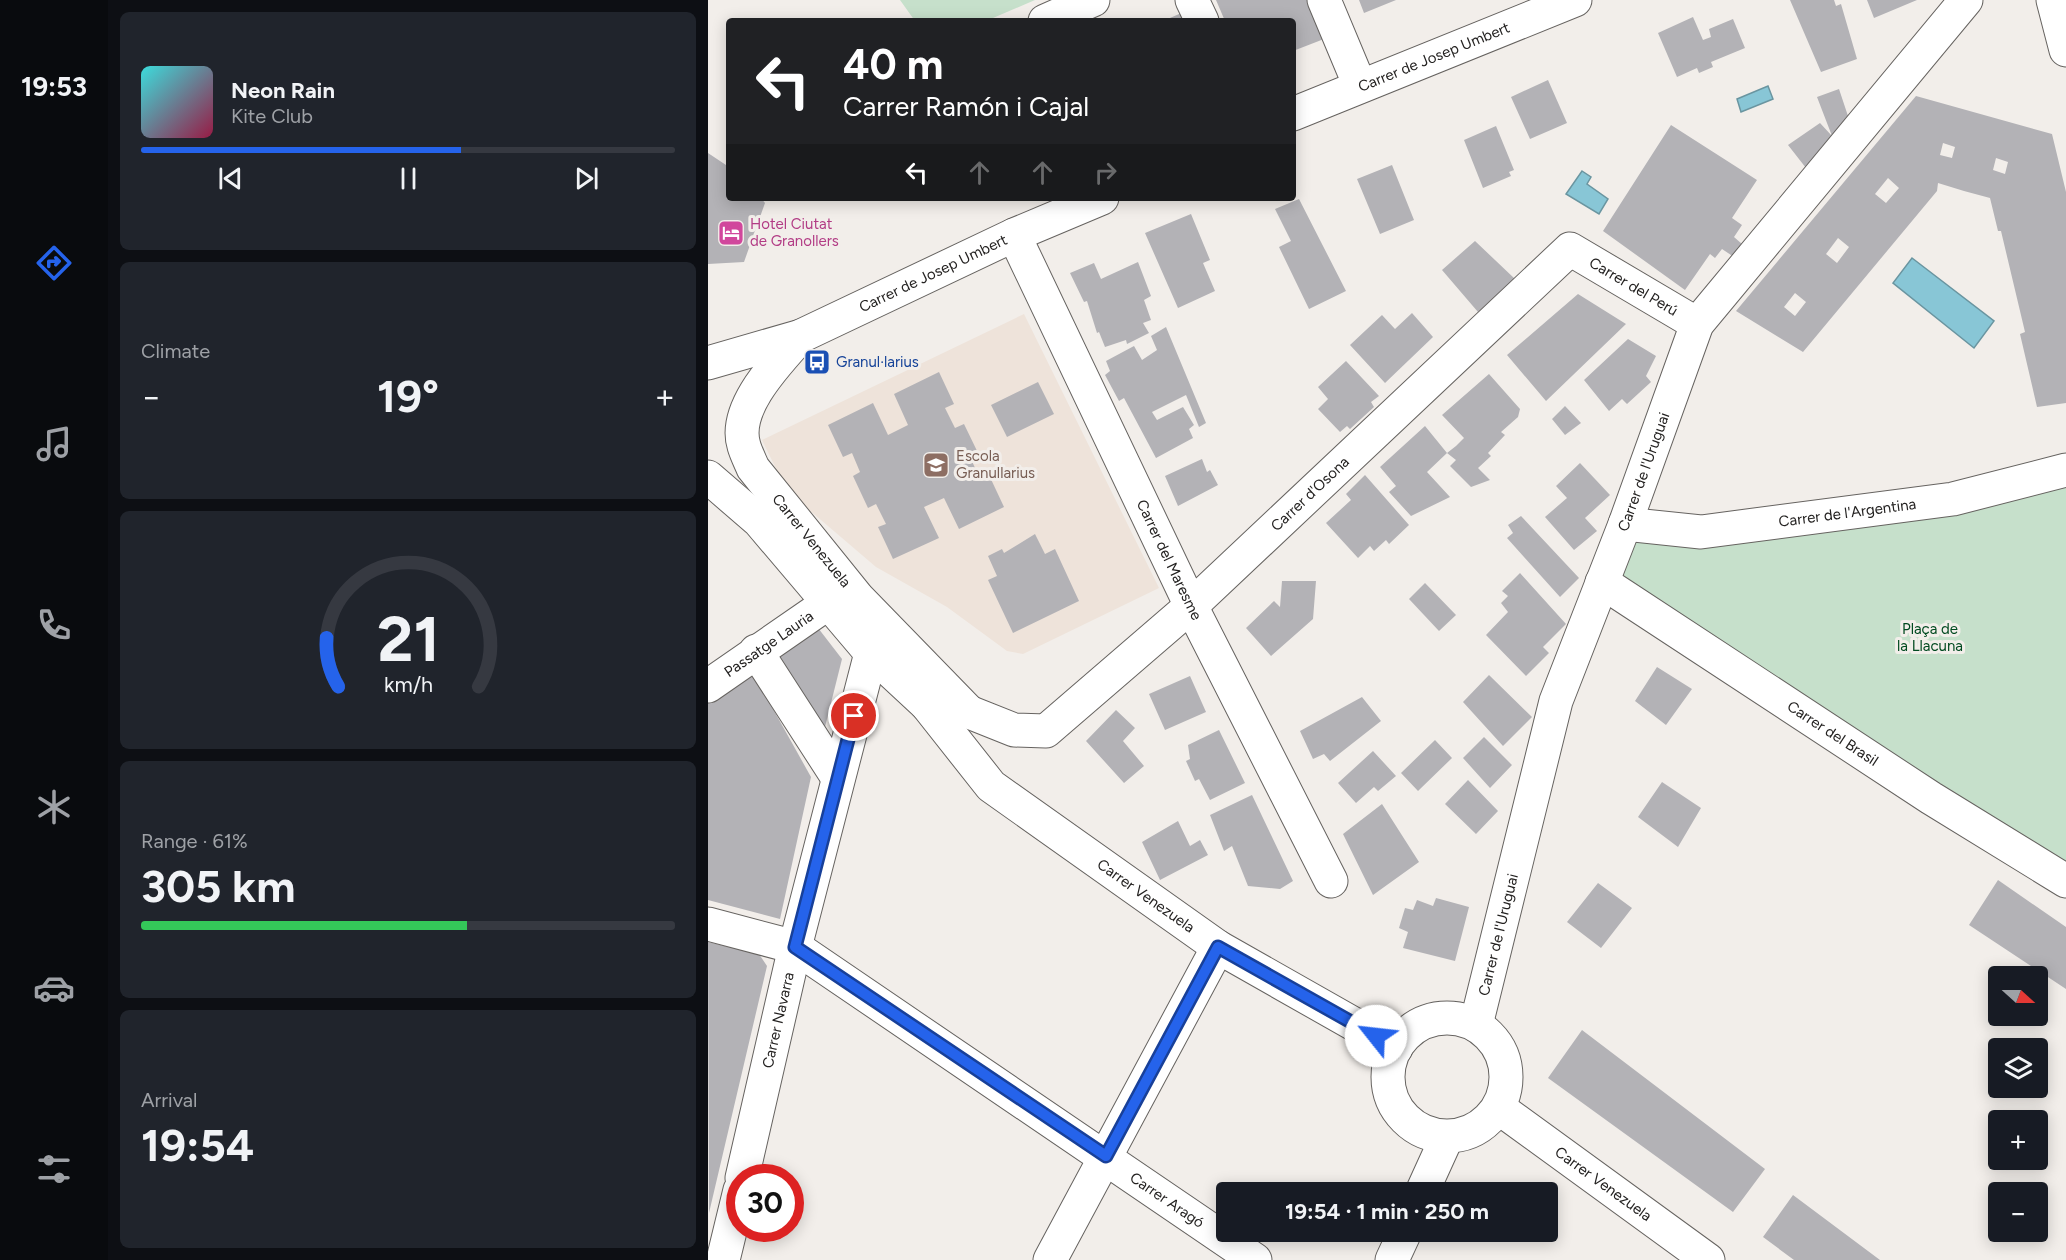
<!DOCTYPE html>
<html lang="en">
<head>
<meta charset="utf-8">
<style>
  :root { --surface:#171b24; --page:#20242c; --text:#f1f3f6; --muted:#9ea1a6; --line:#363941; --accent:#2563eb }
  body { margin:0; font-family:Figtree,sans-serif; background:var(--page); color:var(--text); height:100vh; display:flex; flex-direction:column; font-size:22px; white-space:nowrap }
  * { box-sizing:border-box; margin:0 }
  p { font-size:20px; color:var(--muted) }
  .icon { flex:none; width:33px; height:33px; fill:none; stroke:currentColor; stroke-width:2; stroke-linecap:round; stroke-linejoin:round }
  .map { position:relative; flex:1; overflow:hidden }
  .side { display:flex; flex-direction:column; gap:12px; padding:12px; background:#0d0f14; width:600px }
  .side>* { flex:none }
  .banner { position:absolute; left:18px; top:18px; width:570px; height:183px; border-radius:6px; box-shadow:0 3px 15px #0003; background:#202124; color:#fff; overflow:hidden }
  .needle { width:39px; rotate:111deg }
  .controls { position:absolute; left:1280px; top:966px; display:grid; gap:12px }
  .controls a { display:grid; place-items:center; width:60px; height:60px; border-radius:6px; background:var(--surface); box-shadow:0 3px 15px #0003; font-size:30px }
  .speed { position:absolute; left:18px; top:1164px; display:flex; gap:12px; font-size:30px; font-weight:700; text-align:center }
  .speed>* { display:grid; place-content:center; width:78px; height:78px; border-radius:50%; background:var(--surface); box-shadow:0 3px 15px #0003; line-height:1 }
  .speed .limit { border:9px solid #d22; background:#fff; color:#111 }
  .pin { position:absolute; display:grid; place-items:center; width:51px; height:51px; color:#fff; margin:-26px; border:3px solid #fff; border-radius:50%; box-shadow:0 2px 6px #0007 }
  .me { position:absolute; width:66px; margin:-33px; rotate:299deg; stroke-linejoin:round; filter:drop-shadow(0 0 4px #0008) }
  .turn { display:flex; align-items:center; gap:21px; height:126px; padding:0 18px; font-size:27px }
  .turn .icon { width:78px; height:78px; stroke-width:2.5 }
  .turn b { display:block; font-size:42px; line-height:51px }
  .lanes { display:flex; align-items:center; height:57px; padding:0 18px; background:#0003; justify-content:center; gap:30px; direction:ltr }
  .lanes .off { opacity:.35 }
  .big { font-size:45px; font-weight:700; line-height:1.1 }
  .side .tile { flex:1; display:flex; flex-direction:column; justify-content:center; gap:9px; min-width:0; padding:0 21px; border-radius:9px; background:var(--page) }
  .side .dial { align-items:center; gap:0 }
  .dial svg { height:156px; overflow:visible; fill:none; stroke:var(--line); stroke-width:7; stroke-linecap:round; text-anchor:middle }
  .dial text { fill:var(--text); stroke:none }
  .song { display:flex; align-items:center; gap:18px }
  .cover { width:72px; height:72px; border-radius:9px; background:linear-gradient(135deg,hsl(180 70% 55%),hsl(340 70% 35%)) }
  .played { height:6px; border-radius:3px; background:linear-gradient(90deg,var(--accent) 60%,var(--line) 60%) }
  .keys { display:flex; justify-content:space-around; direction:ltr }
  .heat { display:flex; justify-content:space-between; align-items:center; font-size:33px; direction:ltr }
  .charge { height:9px; border-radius:4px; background:linear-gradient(90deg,#34c759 61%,var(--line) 0) }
  .trip { position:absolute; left:508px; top:1182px; width:342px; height:60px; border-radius:6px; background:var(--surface); box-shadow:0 3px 15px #0003; font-weight:700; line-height:60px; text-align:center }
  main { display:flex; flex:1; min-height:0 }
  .dock { display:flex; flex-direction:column; width:108px; justify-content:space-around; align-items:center; background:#090b0e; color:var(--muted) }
  .dock .icon { width:42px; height:42px }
  .dock .selected { color:var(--accent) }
  .dock b { font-size:27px; color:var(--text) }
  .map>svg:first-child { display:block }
  .built { fill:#eee3da }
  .green { fill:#c6e0cb }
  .water { fill:#88c6d6; stroke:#6a95a0; stroke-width:1.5 }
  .building { fill:#b3b2b6; fill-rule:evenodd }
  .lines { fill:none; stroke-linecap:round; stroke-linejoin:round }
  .minor-casing { stroke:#666360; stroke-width:35 }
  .minor { stroke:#fff; stroke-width:33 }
  .route-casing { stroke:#184099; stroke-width:15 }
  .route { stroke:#2563eb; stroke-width:10 }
  .labels { text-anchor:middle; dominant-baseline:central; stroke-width:6; stroke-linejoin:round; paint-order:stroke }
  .street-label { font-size:15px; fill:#242221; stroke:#f2eeea }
  .hotel-label { font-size:15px; fill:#b23c85; stroke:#f2eeea; text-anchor:start }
  .transit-label { font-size:15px; fill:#164399; stroke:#f2eeea; text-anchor:start }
  .education-label { font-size:15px; fill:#785e54; stroke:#f2eeea; text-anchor:start }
  .park-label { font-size:15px; fill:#004a20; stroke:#f2eeea }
</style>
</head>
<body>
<main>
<nav class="dock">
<b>19:53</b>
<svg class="icon selected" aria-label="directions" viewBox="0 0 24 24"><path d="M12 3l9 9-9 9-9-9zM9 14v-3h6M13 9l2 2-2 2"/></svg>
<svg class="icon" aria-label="music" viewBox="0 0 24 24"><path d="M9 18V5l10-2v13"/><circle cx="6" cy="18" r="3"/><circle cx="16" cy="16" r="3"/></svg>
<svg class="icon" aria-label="phone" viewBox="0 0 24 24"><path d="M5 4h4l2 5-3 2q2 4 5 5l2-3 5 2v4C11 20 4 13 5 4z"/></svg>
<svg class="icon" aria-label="climate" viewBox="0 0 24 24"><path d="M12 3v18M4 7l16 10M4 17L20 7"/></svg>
<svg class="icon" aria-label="car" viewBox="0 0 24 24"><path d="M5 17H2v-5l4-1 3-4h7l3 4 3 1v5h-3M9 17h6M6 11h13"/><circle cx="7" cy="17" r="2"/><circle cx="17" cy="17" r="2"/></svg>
<svg class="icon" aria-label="filters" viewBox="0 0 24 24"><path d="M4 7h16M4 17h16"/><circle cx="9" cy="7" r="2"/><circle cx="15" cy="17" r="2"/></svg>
</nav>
<section class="side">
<div class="tile">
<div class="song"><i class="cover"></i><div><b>Neon Rain</b><p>Kite Club</p></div></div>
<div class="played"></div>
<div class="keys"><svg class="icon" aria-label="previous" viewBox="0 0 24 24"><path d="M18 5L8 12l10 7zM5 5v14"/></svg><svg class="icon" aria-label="pause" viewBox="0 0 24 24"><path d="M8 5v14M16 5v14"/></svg><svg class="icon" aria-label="next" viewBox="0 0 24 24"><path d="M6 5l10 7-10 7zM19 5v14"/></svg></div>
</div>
<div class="tile"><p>Climate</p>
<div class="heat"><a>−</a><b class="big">19°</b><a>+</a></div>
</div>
<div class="tile dial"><svg viewBox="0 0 100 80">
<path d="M14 69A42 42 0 1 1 86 69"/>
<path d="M14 69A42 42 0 0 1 8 44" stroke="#2563eb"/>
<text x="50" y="56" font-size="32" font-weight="700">21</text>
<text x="50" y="72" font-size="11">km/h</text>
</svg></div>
<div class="tile"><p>Range · 61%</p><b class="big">305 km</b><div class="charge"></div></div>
<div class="tile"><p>Arrival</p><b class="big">19:54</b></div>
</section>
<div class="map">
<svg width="1358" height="1260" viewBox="0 0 1358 1260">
  <rect width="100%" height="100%" fill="#f2eeea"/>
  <path class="built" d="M316,314L451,588L315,654L299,651L239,607L168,567L79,491L54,440Z"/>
  <path class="green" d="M192,0H327L278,21H207Z
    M1358,470V881L894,582L917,524L993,532Z"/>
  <path class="water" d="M1060,86L1065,99L1033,112L1029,99Z
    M874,171L883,177L879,184L900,199L891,214L858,194Z
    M1204,258L1286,321L1266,348L1185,283Z"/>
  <path class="building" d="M508,0H600L616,39L585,51V21H517Z
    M651,0H688L656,13Z
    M1082,0H1126L1128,6L1133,4L1149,59L1113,72Z
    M1159,0H1209L1166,18Z
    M478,11L482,21H455Z
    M985,17L995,40L1003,37L1001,29L1025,19L1037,48L1003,62L1005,67L991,73L989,68L969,77L950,33Z
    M840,80L859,123L822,139L803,97Z
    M1131,89L1140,116L1098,168L1080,145L1112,123L1124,136L1109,97Z
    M1208,96L1344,134L1358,192V403L1329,407L1312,334L1317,332L1293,231H1290L1282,198L1256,191L1230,183L1229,191L1095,352L1028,311ZM1235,143L1247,147L1244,158L1232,155ZM1288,158L1300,162L1297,174L1285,170ZM1180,178L1191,188L1178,203L1167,194ZM1130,238L1141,247L1129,263L1118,254ZM1087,293L1098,302L1087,316L1076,307Z
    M963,125L1049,180L1024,218L1034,225L1026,237L1034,244L1026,257L1014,249L1007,258L1002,254L977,290L895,231Z
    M788,126L806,170L801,172L803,176L775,188L756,140Z
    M0,153L21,167V198H53L57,203L36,262L0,264Z
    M684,165L706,220L672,234L649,179Z
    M591,199L638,291L601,309L571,247L583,241L567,209Z
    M483,214L502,260L495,263L507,291L470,308L437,233Z
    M767,241L807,279L770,312L734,270Z
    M430,262L443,296L436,300L443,320L435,323L441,333L419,344L418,340L397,347L391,332L389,333L379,301L376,302L362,273L386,263L393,279Z
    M870,294L918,324L838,401L799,355Z
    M704,313L725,337L677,383L642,345L674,315L687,329Z
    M458,327L498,423L491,427L478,395L444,412L449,420L475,407L486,425L481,429L485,438L448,458L416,398L411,401L397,375L402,371L398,361L426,346L434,360L449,350L443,336Z
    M920,339L948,356L938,376L943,382L919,404L914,399L901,411L876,380Z
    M638,361L671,396L663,402L666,407L642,429L639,426L632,432L610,409L620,399L610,387Z
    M231,372L246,404L237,408L247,428L256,424L271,455L263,459L272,479L281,475L296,507L251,529L236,498L216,507L231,538L185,559L170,527L178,524L168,504L160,508L145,476L152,472L144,453L135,457L120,425L165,403L180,435L200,425L186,394Z
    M781,374L812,409L810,417L793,432L797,435L780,453L783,456L770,468L782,480L763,487L742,466L748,460L739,453L719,472L742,497L703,516L681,492L688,486L672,467L717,426L739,453L748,446L756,438L734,415Z
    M330,382L346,414L299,437L283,405Z
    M857,406L873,423L857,435L844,419Z
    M494,459L499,472L502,470L510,485L470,506L457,476Z
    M872,463L902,495L877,518L889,531L866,550L837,517L859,498L848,486Z
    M657,475L701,525L681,544L678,540L666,551L662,546L650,558L618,523L643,500L638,494Z
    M813,516L871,578L852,597L799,538L805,533L800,525Z
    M327,534L337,554L347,549L371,601L305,633L280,580L289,576L280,556L294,549L296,553Z
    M812,573L858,624L835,647L841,653L818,676L778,635L800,612L793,603L800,596L794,591Z
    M574,581H608L605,619L563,656L538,628L566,601L572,607Z
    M717,583L748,615L731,631L701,599Z
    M107,624L134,659L117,727L61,652Z
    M41,666L103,777L72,919L0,900V695Z
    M949,667L984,689L958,725L927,701Z
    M781,675L824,717L795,746L755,702Z
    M482,676L498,712L457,730L441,694Z
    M654,697L673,721L622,761L616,754L605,759L592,731Z
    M408,710L427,728L415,741L436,766L416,783L378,741Z
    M511,730L537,783L502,800L491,779L487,781L478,761L482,759L480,745Z
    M776,737L804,765L782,788L755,758Z
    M727,740L744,758L710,791L693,773Z
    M665,751L688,776L670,791L666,787L648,803L630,783Z
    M760,780L790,811L768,834L737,804Z
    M954,782L993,808L970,847L930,817Z
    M544,795L585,881L572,889L540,886L524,846L516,851L502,815Z
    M674,804L711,862L665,895L635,834Z
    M470,821L482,846L492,840L500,855L452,880L434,842Z
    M1290,880L1358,927V989L1261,925Z
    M890,883L924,908L893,948L859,922Z
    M728,898L761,907L747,961L695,948L700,932L691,928L697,908L705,910L709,900L725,906Z
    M0,942L51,954L59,966L1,1213Z
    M874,1030L1057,1169L1025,1212L840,1078Z
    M1085,1195L1172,1260H1086L1055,1237Z"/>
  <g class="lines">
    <defs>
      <g id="minor">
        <path d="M484,0L494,21"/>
        <path d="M616,0L652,86"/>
        <path d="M1345,0L1358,50"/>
        <path d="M337,21L385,0"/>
        <path id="s1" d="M585,114L867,0"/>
        <path id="s2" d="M306,235L483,606L623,881"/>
        <path id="s3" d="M93,336C70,362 24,408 36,446C38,453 42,461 45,468L150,598L261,712"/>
        <path id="s4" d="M0,363L93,336L306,235L394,198"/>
        <path id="s5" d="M0,477L51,521L163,653L219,705L283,786L510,947L688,1048"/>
        <path id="s6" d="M917,524L993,532L1245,499L1358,470"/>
        <path id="s7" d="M894,582L1223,798L1358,881"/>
        <path d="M48,651L130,778"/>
        <path id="s8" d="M0,686L120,603"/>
        <path id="s9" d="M219,705L261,712L306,730L338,731L483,606L862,249L989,324"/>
        <path id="s10" d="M0,924L87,947L547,1260"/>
        <circle cx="739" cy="1077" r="59"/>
        <path id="s11" d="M768,1025L848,701L917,524L989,324L1258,0"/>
        <path id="s12" d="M791,1108L1000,1260"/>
        <path id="s13" d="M34,1178L87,947L163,653"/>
        <path d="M714,1192L739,1137"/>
        <path d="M15,1260L32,1190"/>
        <path d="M342,1260L510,947"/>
        <path d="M684,1260L697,1232"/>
      </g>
    </defs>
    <use href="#minor" class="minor-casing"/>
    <use href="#minor" class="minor"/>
  </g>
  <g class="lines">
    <defs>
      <path id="route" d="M146,716L87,947L398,1156L510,947L668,1036"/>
    </defs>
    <use href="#route" class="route-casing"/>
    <use href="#route" class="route"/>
  </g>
  <defs>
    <symbol id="hotel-square" viewBox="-11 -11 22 22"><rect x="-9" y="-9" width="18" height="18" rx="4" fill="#d1479c" stroke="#f2eeea"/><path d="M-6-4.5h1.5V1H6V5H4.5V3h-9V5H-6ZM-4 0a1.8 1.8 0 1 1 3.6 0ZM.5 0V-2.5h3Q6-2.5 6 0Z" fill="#fff"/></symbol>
    <symbol id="bus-square" viewBox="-11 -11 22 22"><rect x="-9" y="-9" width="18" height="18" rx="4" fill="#1a4fb4" stroke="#f2eeea"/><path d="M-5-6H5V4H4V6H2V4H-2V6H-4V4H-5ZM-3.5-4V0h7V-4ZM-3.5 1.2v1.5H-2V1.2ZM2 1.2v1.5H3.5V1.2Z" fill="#fff"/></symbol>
    <symbol id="school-square" viewBox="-11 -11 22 22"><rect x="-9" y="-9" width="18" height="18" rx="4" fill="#8d6e63" stroke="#f2eeea"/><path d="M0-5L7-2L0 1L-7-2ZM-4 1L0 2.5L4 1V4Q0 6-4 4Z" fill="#fff"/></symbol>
  </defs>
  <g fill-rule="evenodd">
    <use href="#hotel-square" x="8" y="218" width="30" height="30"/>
    <use href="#bus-square" x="94" y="347" width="30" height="30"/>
    <use href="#school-square" x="213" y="450" width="30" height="30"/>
  </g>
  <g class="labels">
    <g class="street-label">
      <text stroke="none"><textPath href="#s1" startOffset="152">Carrer de Josep Umbert</textPath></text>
      <text stroke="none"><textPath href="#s4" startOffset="243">Carrer de Josep Umbert</textPath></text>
      <text stroke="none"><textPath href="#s9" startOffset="909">Carrer del Perú</textPath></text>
      <text stroke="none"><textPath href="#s11" startOffset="579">Carrer de l'Uruguai</textPath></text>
      <text stroke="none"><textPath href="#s9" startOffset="478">Carrer d'Osona</textPath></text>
      <text stroke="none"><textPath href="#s6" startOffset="224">Carrer de l'Argentina</textPath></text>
      <text stroke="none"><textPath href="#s3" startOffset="246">Carrer Venezuela</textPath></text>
      <text stroke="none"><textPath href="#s2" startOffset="360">Carrer del Maresme</textPath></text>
      <text stroke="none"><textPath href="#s8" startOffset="74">Passatge Lauria</textPath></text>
      <text stroke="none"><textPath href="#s7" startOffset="276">Carrer del Brasil</textPath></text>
      <text stroke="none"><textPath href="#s5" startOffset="610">Carrer Venezuela</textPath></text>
      <text stroke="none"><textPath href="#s11" startOffset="93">Carrer de l'Uruguai</textPath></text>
      <text stroke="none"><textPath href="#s13" startOffset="162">Carrer Navarra</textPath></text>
      <text stroke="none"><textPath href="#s12" startOffset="129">Carrer Venezuela</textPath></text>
      <text stroke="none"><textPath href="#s10" startOffset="540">Carrer Aragó</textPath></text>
    </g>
    <g class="hotel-label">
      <text x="42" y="224">Hotel Ciutat<tspan x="42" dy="17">de Granollers</tspan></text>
    </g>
    <g class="transit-label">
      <text x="128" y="362">Granul·larius</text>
    </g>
    <g class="education-label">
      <text x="248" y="456">Escola<tspan x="248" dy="17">Granullarius</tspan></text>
    </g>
    <g class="park-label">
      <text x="1222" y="629">Plaça de<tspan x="1222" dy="17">la Llacuna</tspan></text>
    </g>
  </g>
</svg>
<div class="controls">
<a><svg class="needle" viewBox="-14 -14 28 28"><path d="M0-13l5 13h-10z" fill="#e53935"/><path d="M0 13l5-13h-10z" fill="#9ea1a6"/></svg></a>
<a><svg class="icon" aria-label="layers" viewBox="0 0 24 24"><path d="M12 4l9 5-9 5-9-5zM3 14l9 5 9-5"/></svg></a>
<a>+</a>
<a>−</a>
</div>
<div class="speed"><div class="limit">30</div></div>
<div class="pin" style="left:146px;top:716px;background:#d93025"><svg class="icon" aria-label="arrive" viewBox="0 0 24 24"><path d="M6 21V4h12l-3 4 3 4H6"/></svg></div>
<svg class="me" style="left:668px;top:1036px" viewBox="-20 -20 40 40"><circle r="19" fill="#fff"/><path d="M0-13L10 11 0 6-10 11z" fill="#2563eb"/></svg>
<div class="trip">19:54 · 1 min · 250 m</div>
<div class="banner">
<div class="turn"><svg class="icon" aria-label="left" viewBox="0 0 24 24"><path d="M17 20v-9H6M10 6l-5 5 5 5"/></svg><div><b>40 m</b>Carrer Ramón i Cajal</div></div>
<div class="lanes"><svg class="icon" aria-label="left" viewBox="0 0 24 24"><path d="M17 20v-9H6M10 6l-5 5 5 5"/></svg><svg class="icon off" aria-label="ahead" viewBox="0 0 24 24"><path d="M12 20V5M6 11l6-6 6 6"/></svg><svg class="icon off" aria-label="ahead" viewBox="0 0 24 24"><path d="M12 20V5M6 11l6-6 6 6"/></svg><svg class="icon off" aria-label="right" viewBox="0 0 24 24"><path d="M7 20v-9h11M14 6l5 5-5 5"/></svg></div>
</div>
</div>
</main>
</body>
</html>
